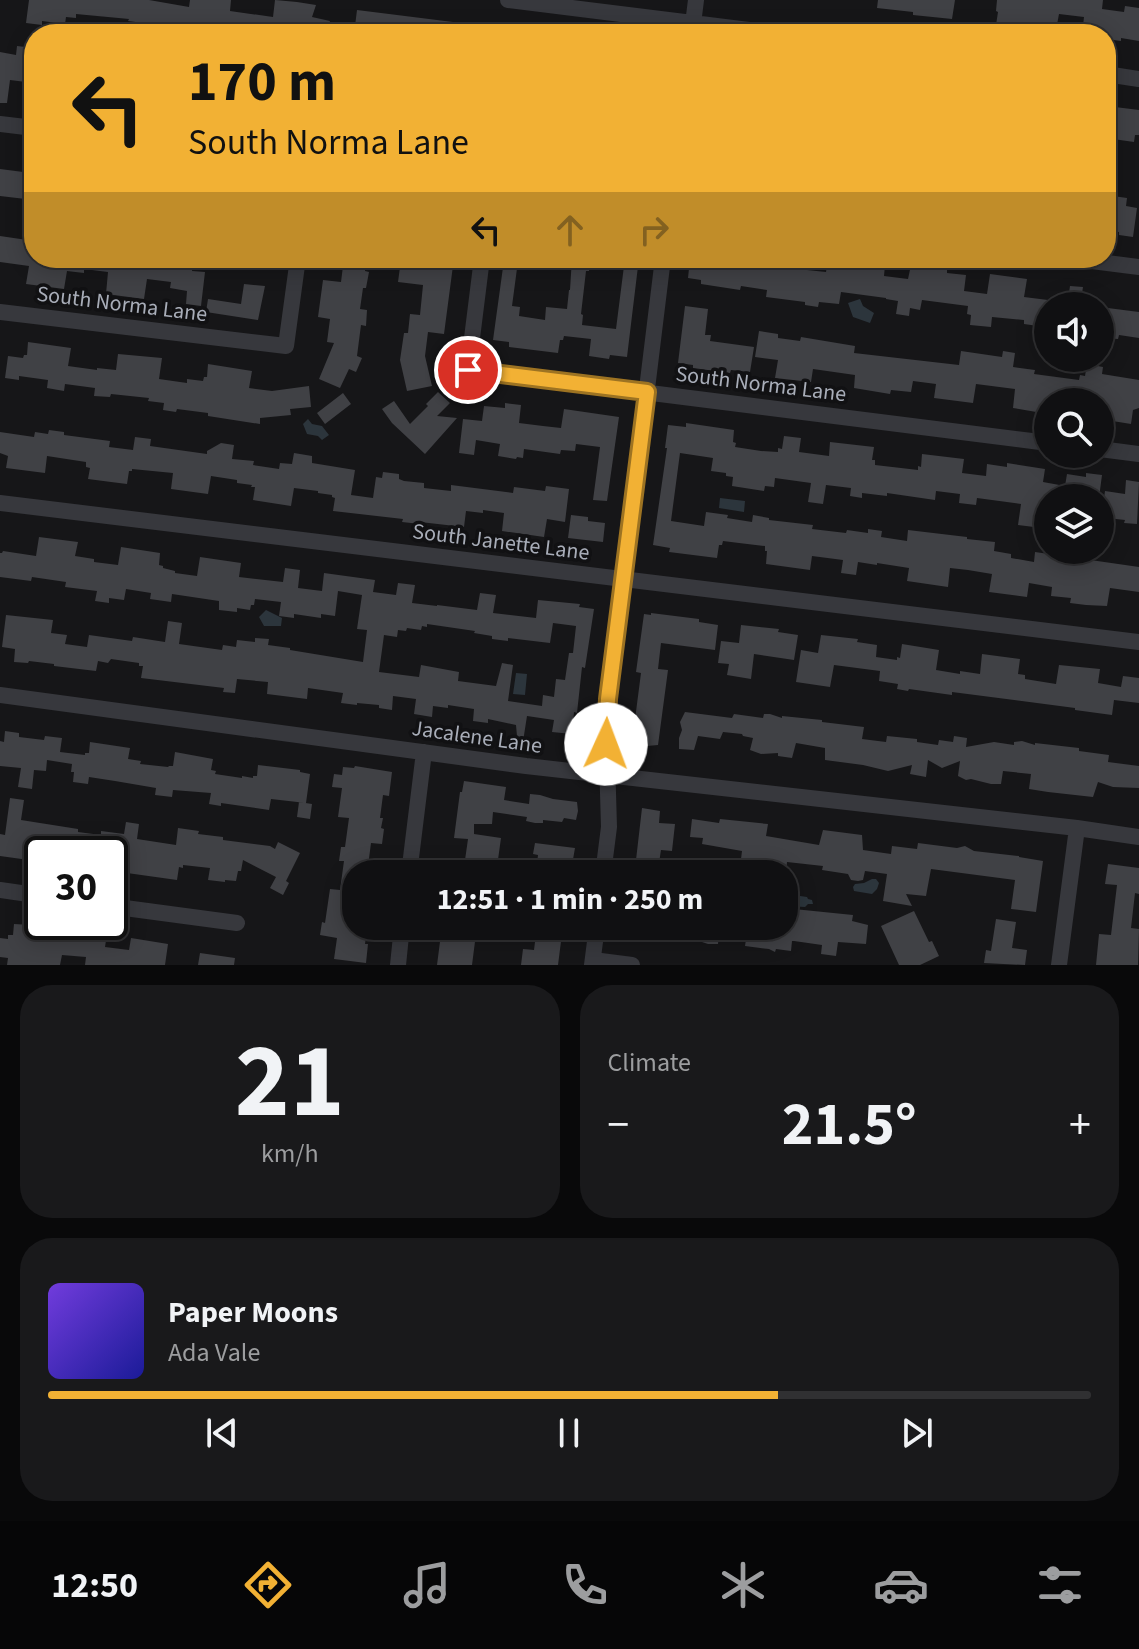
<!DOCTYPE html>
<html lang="en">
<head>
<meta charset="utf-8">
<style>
  :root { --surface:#101012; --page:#19191b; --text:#f1f3f6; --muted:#9c9d9f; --line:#303032; --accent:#f2b134 }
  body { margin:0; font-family:"Source Sans 3",sans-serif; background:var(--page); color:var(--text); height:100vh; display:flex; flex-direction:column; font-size:30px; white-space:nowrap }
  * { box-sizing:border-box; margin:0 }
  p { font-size:26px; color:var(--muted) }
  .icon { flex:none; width:44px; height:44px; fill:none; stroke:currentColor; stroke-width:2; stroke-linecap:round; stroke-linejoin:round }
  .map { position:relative; height:965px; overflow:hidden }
  .panel { display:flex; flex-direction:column; gap:20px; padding:20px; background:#09090a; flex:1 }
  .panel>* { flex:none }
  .top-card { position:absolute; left:24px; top:24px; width:1092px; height:244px; border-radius:32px; box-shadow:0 4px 20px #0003,0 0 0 2px var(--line); background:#f2b134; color:#111; overflow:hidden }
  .tools { position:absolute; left:1034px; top:292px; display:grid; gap:16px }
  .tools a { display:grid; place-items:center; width:80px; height:80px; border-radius:50%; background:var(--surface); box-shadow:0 4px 20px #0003,0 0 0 2px var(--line); font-size:40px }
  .speed { position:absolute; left:24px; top:836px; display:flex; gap:16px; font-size:40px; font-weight:700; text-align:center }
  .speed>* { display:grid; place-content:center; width:104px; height:104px; border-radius:50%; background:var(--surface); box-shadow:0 4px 20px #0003,0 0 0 2px var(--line); line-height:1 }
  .speed .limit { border:4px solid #111; border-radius:12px; background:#fff; color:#111 }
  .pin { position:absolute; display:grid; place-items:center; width:68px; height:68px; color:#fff; margin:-34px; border:4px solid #fff; border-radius:50%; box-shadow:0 2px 8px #0007 }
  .me { position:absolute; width:88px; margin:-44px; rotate:2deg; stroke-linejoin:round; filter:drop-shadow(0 0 6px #0008) }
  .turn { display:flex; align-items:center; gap:28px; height:168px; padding:0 32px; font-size:36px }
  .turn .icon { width:104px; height:104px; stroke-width:2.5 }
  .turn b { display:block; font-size:56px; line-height:68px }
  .lanes { display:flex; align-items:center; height:76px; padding:0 32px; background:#0003; justify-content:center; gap:40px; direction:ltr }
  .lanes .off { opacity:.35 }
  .big { font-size:60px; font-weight:700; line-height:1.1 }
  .panel .card { flex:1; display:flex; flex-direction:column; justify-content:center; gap:12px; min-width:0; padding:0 28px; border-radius:32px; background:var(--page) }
  .panel .dial { align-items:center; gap:0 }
  .dial b { font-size:104px; line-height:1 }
  .song { display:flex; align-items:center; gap:24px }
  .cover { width:96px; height:96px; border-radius:12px; background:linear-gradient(135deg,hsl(260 70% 55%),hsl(240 70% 35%)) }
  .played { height:8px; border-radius:4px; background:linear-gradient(90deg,var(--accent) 70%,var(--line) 70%) }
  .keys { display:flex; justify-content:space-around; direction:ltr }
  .heat { display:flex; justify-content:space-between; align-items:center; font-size:44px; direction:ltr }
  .panel .tiles { flex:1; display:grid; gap:20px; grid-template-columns:1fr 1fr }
  .card:last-child { grid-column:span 2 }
  .trip { position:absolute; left:342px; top:860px; width:456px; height:80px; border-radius:32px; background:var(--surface); box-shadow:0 4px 20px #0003,0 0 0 2px var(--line); font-weight:700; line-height:80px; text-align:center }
  .tab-bar { display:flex; height:128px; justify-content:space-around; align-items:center; background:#060607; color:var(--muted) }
  .tab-bar .icon { width:56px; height:56px }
  .tab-bar .on { color:var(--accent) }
  .tab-bar b { font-size:36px; color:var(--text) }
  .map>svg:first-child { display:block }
  .water { fill:#2c353c }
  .building { fill:#404145; fill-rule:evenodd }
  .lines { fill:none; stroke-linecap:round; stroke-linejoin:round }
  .minor { stroke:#37383d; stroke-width:16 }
  .route-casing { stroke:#9d7322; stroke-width:20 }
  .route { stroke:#f2b134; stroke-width:14 }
  .labels { text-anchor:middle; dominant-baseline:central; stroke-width:7; stroke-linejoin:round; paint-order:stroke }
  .street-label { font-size:22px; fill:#a8adb8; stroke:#111113 }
</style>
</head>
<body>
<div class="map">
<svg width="1139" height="965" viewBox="0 0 1139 965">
  <rect width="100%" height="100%" fill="#161618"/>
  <path class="water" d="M860,299L863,306L874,313L870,323L853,317L848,303Z
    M308,419L312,424L322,426L329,435L322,440L318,436L307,434L303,424Z
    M720,498L745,501L744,512L719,508Z
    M266,610L282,618L281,626H264L259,617Z
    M516,673L527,674L525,695L513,694Z
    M872,879H876L879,883L877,889L872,894L854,891L853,887L855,884L864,883Z
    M787,894L807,897L808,899L812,900L813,904H808L805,907L785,906V896Z"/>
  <path class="building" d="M29,0H149L189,7L190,0H231L230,11L273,17L275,0L297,2L316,5L312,17L330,21L329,24L352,26V34H228L128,21L129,19L76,14V18L66,17L65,24L42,21V25L26,23Z
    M878,0H955L952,19L913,15V12L877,8Z
    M997,0H1103L1102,9L1124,12L1125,6L1139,8V41L1121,38V41L1106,39L1107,34H1082L1084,17L1059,14L1056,30L1036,27V31L996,25L998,12L996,11Z
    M357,10L493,27V34H383L371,32V34H354Z
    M17,46L34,48V83L10,80L7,103H0V52L16,55Z
    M1115,107L1139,110V135H1135L1134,142L1106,138V116L1114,117Z
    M0,169L31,173L30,175L34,176V200L0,196Z
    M1106,195L1127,198L1126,206L1137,208L1133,237L1119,235V232L1106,230Z
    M0,236L34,241V258H140L173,262L174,258L193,260L192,271L205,272L201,306L186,304L187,291L170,288L171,282L147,279L144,299L106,294L108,272L84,269V273L67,271L64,289L26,284L29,266L0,262Z
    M221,258H257L255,270L220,265Z
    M344,258H361L360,266H365V271L369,272L366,288H363L360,309L367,310L366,326L361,325L357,356L362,358L356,372L349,369L340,388L319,379L334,343L327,342L330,319L318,317L323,280L341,282Z
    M415,258H454L444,334L428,332L425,356L432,386L407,391L400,360L404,333H408L410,314L420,315L423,285L398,282L400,267L413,269Z
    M572,258H590L589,271H586L581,314L583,315L582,325L616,329L625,258H639L627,357L610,355L609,359L589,356L591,339L564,336L563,340H560L558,353L509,347V342L493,340L504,260L518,261L512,306L520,307L519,316L545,320L546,307L567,309L569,290H570Z
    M695,258L730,261V258L745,260L746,258H790L788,268L826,272L828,258H856L867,259L866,263L885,265L884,276L908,279L911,265L931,269V267L947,269V273L966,275L964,291L987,294L990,274L1027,279L1024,297L1048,300V324L1038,322V326L1024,324V320L992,317L991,327L970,325L971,315L967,314L968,306L922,300L920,310L910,308L909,316L896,314L898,301L886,299V298L841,292L839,304L819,302L818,307L805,305V302L766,297L767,290L741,286L740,290L701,284V280L688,278L690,259L695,260Z
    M244,284L265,286L258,320L206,312L208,299L241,304Z
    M1070,286L1083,287L1080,306H1067Z
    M685,306L708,309L705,335H711L710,341L754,347L750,372L731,370L730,373L693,368V365L678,363Z
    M1100,307L1139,312V338L1119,335L1118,339L1105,338L1106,330H1100Z
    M759,331L778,334V338L800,341L801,337L855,346L854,353L959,365L961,351L1002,357L1003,351L1015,353L1013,367L1035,370L1034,374L1079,380L1080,375L1085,376L1087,364L1103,367L1102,374L1139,380V408L1133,410L1131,424L1100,419V402H1096V401L1072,398L1071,402H1048V414L1013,408L1015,389L976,384L973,403L934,398L936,384L913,381L911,392L891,390L890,394L854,388L855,375L813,369L811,382L775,378L778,360L755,357Z
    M28,342L71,348L68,366L97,370V368L116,370L118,354L162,358L159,379L187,383V379L203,381L204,377H207L208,364L252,371L249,388L272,391L309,386L311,407L290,409L291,415L260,418V424L208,416V413L177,409L176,412L163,410L164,403L148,401L149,398L111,394L110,397L94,396L95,388L65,384L64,391L47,388L48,380L19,376V380L5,378L8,356L23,358L24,355H27Z
    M438,392L450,403L437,416L457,418L425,454L392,423L382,409L394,401L410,424L428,406L426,404Z
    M343,393L351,404L325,424L317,413Z
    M505,403L521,405L519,423L543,426L561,428L564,409L619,417L607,501L593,500L600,447L576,444L575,451L561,450L560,454L524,449L523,458L517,457L516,459L498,456L500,444L476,440L474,455L459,453L463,419L482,421L484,406L505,408Z
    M686,423L734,430L733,442L736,443L735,447L761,451L778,452V448L782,449L784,436L801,438L799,452L829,456L830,442L874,447L872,460H875V465L901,468L918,470V466L921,467L922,454L964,459L962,473L986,476L987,464L1007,467V463L1045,469L1043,482L1065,486L1067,474L1086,477V473L1102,475L1099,498H1048L1046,517L1035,516L1034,527L1018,525L1021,504L977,498L976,505L959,503L960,494L936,491L935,500L887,493V496L862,493V498L850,496L851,488L826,485L823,504L808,502L811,483L775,478L774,487L765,486L764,491L732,486L733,477L726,476V473L711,471L713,458L680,453L671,521L704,526L706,512L728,515L727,518L752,522L753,515L769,518V520L813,525L812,529L846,533L847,530L868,533V529L882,531L881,537L907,541L908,530L967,537V539L995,542L994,551L1011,554V558L1034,562L1035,552L1139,567V592L1110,588L1107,606L1086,605L1070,603L1071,598L1051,596L1052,587L1029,583L1027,597L989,592L992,574L968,570L950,568L948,587L907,581L909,568L877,563V565L858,562L856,575L841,573L843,560L812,556L810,570L766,564L767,551H765V546L739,543L723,541L722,545H719L717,558L669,552L670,548L653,545L667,448H665L668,425L686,427Z
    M49,430L64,432V435L110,441L109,447L133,450L135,437L151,439L150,446L207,454V451L221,443L234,445L232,459L254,461L253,465L279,469L280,463L292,464L294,453L312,456V463L355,470L351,495L373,498L376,477L382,478L383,472L399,474V479L404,481L424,483V488L451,491V485L513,493L514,487L545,491L546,486L569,489L565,522L547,519L544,537L502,531L504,513L483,510V513L466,511L464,527L420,522V524L402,522L403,519L333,511L335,498L332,497V495L318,493V491L294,488L291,506L253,500L255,487H251L252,485L237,483V480L211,476L208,494L171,489L173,473L132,469V471H129L127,484L111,482L88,479L90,468L86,467V462L47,456L45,473L6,468L8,456L0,453V432L34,437L35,432L48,434Z
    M1126,480L1139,482L1137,524L1124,523L1125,520L1107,518V514L1102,513L1105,491L1125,494Z
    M571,515L588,517V521L605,523L603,542L568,538Z
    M39,537L78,542L75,556L94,559V562L118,565L121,547L160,553L159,565L163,566V568L175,571V573L197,576L200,557L241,563L239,577L283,582L285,568L300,570L298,588L322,591L324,573L375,580L373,592L396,595L398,583L415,585L412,603L437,606V605L477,610L480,593L496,595L493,613L536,618L538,600L580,604L579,607L594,609L585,668L582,667L577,713L574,712L572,734L552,732L554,720L527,716L522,748L518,747L516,725L488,719V723L473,721L474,709L448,705V708L433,706L432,717L414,714L416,699L393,696L392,710L379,708V705L357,703V705L341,703L343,693L308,688L307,699L267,694L268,682L237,679L235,693L223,692L224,688L141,678L143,666H139V663L111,659L108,663L98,661L96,671L54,666V664L29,661L28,663L14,662L15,649L2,647L6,615L53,620L51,633L67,635L65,644L87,647L89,635L132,641L133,637L165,642L168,621L182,623L179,644L222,650L223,645L236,647L237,640L255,642V638L269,639L268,645L290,648V650L363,662L367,630L357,629L362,595L338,591L335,616L321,614V618L294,614V618L279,616L281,602L255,599L254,605H251L250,610L237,608V612L219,610V601L172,594L171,602L150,599L151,593L126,589L124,600L109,598V603L95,601L97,591L65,587L66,582L32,577L31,581L0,577V553H2L3,551L36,556ZM553,623L576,626L573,653H569L565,680L556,679L554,697L543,695L542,706L508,701L513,665L502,663L496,686L458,681L459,672L421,665L419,677L379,672L384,635L397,637L398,630L406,631L407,628L421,630L422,626L427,627V624L475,631L474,633L492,636V639L508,641V638L550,643Z
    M651,613L699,619V622L718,625L715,650L661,643L658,669L668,670L658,745L647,746L634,742L636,728L634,727L641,673L636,672L644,614L651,615Z
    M741,625L779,629L778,632L798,635L794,660L754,654L751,679L727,675L729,664L718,663L721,641L739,643Z
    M821,635L858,639L857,642L877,645L876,657L897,660V657L900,658L902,644L939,650L936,670L960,674V671L980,674L982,654L1020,659L1018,674L1025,675V679L1056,684L1059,665L1100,669L1098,683L1121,687L1123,676L1139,678V703L1114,700L1112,715L1075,710V708L952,692V695L909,689L908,691L897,689L898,684L879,681L880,671L834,665L830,687L796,682L801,650L818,653Z
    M685,712L732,718L734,714L763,718L764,714H770L782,718V716L822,720V722L864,727L862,739L886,742L887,736L917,739V742L938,745L939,740L953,742L954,736L967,738L966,747L994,742L1014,745V742L1022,741L1035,745V743L1079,748V751L1109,755L1108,762L1139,766V788L1113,787L1098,782L1093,797L1048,792L1029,789L1031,774L1003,771L1001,784H991L971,779L966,780L958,776L960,761L942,768L928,760L926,777L910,774L912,765L888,771L863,765L825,760V748L796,743L792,758L778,756V753L761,754L750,750L753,738L743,736L742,734L723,732L720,739L698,736L694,750L679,749V738L682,730L680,722Z
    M5,731L19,733V737L44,740L45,736L62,738L60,752L85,755V753H89L90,742L130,748L128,759L141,761L140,764L168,767L169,766H173L175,752L213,759L211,770L216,771L215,774L242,778V776L253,778V776H257L258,765L300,770V772L310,774L306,803L271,799L269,810L221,803V806L209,804L211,793L173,790L172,797L155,795L156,788L115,781L89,777L88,784L73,782L74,772H71L72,764L47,760L46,771L34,770L32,789L18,787L21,768L0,766V741L4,742Z
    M355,766L392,772L389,796L383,795L380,818H383L381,828L384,829L382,844L371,843L367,874H356V935L366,937L365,944H368L366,963L334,959L337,938L320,935L322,922L325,923L330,889L340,890L344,861H339L341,847H345L349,818L338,817L342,788L332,787L334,774L342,775L343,767L354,768Z
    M464,781L506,787L504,800L529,804L530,794L540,795L553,799L577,802L578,811L576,820L564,818L562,822L543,820V823H535L526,821L527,817L493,812L492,824H474V834L501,838L496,874H463L468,839L454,838L460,792H462Z
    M10,798L24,800L21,820L78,829V832L101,835V831L124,834L126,822L139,824L137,839L176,845L178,828L199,831L198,834L223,837V840L270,846L275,849L278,842L300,853L286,881L289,883L283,895L270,888L276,877L243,860L241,871H238L236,881L225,880V882L208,880L210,868L183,865V868L179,867L177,880L127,873L129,861L110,858V854H63L64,851L38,848L36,861L0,856V834L5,835Z
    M299,802L312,804L310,819L297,817Z
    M642,808L660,811L659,823L675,824L672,851L661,850L659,863L636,860Z
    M692,819L719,823L720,819L768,824L766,836L819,845L823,830L862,835L863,850L891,854L892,846L917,849L918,843L957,848L965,846L974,851L1019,856V857L1043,861L1036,912L1011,909L1015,880L931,869L926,896L906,894L912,906L883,901L887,874L865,871L863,880L858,881L851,880L848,874L822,870L823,866L787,862L786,874H769L770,863L741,859L742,851L702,844L703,838L690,837Z
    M535,843L575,848L572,865L558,863L556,874H536L538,855L533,854Z
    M1108,864L1139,868V894L1135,893L1131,928L1139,929L1138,965H1096L1099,934L1111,935L1117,885L1105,884Z
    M784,908L853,915L852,921L868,925L866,944L838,942L836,956L821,954L822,945L794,941H792L791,951L776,949L775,952L769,949L745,946L748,926H784Z
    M914,911L929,942L932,941L939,956L920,965H899L881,926Z
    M996,919L1016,922L1012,948L1027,950L1025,965L984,963L986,950L991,951Z
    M14,924L67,927V934L91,937V933L107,934L105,947L129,950L131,938L168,944L165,965H85L86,957L62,955L60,965H7L8,958L0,957V938L8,939V935H13Z
    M442,926H477L472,965H437Z
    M537,926H563L558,965H521L523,949L534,950Z
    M661,926H720L718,944H708L690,938L689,941L674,939V932L661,928Z
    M200,953L235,958L234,965H198Z"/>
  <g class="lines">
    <path class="minor" d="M508,0L781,34
      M692,32L696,0
      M1106,74L1139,79
      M0,124L34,128
      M482,258L468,370L1048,443
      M1068,258L1139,267
      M0,312L286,346L298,258
      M1100,449L1139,454
      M0,503L1139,642
      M0,695L526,766L1077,828L1139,837
      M409,874L424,752
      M603,874L609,827L606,724L663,258
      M0,890L42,896
      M110,906L237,923
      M593,960L632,965
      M398,965L402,926
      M592,965L597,926
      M1059,965L1077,828"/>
  </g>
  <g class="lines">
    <defs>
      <path id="route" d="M468,370L647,392L608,699L606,744"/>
    </defs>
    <use href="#route" class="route-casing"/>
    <use href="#route" class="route"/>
  </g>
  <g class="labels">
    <g class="street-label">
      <text transform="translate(122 304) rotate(7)">South Norma Lane</text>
      <text transform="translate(761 384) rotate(7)">South Norma Lane</text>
      <text transform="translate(501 542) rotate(7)">South Janette Lane</text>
      <text transform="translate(477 737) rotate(8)">Jacalene Lane</text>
    </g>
  </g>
</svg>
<div class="tools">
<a><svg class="icon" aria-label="sound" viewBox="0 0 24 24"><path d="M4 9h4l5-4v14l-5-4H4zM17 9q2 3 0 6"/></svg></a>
<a><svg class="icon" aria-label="search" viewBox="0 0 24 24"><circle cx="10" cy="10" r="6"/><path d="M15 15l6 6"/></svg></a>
<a><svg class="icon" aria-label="layers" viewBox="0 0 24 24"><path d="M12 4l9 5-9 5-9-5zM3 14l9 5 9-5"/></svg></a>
</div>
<div class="speed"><div class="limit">30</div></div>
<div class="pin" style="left:468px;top:370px;background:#d93025"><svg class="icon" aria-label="arrive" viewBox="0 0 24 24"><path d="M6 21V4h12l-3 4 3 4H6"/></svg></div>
<svg class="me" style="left:606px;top:744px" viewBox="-20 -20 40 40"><circle r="19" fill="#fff"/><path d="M0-13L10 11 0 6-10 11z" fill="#f2b134"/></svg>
<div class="trip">12:51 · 1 min · 250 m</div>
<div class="top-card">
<div class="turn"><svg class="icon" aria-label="left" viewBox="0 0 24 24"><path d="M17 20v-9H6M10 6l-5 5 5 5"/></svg><div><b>170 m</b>South Norma Lane</div></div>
<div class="lanes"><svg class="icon" aria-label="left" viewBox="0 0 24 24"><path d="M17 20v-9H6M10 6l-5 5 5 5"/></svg><svg class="icon off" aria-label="ahead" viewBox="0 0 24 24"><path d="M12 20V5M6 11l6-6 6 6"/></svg><svg class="icon off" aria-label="right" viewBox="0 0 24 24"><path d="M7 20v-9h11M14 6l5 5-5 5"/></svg></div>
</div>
</div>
<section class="panel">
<div class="tiles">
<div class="card dial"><b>21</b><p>km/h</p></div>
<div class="card"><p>Climate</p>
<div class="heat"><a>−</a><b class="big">21.5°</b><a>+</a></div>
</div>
<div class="card">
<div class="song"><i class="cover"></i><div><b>Paper Moons</b><p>Ada Vale</p></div></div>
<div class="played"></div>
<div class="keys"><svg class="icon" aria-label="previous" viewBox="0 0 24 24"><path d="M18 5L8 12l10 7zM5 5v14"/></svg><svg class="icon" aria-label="pause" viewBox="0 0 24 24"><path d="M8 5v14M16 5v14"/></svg><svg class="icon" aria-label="next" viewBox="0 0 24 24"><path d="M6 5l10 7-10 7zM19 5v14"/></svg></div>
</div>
</div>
</section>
<nav class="tab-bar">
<b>12:50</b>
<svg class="icon on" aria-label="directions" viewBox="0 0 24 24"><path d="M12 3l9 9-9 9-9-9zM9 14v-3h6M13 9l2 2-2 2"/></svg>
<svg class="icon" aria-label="music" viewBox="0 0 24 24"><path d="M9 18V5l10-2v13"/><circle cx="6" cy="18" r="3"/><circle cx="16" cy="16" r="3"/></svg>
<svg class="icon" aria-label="phone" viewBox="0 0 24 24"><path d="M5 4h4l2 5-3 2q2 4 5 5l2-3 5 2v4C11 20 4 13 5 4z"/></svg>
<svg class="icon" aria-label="climate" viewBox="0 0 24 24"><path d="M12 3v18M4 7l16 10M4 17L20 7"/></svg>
<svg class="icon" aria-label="car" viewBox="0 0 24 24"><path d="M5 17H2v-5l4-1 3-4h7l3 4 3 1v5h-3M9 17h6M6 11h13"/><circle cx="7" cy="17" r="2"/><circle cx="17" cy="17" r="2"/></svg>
<svg class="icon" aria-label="filters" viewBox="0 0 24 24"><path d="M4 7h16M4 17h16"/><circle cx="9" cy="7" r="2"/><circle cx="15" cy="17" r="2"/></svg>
</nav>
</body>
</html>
